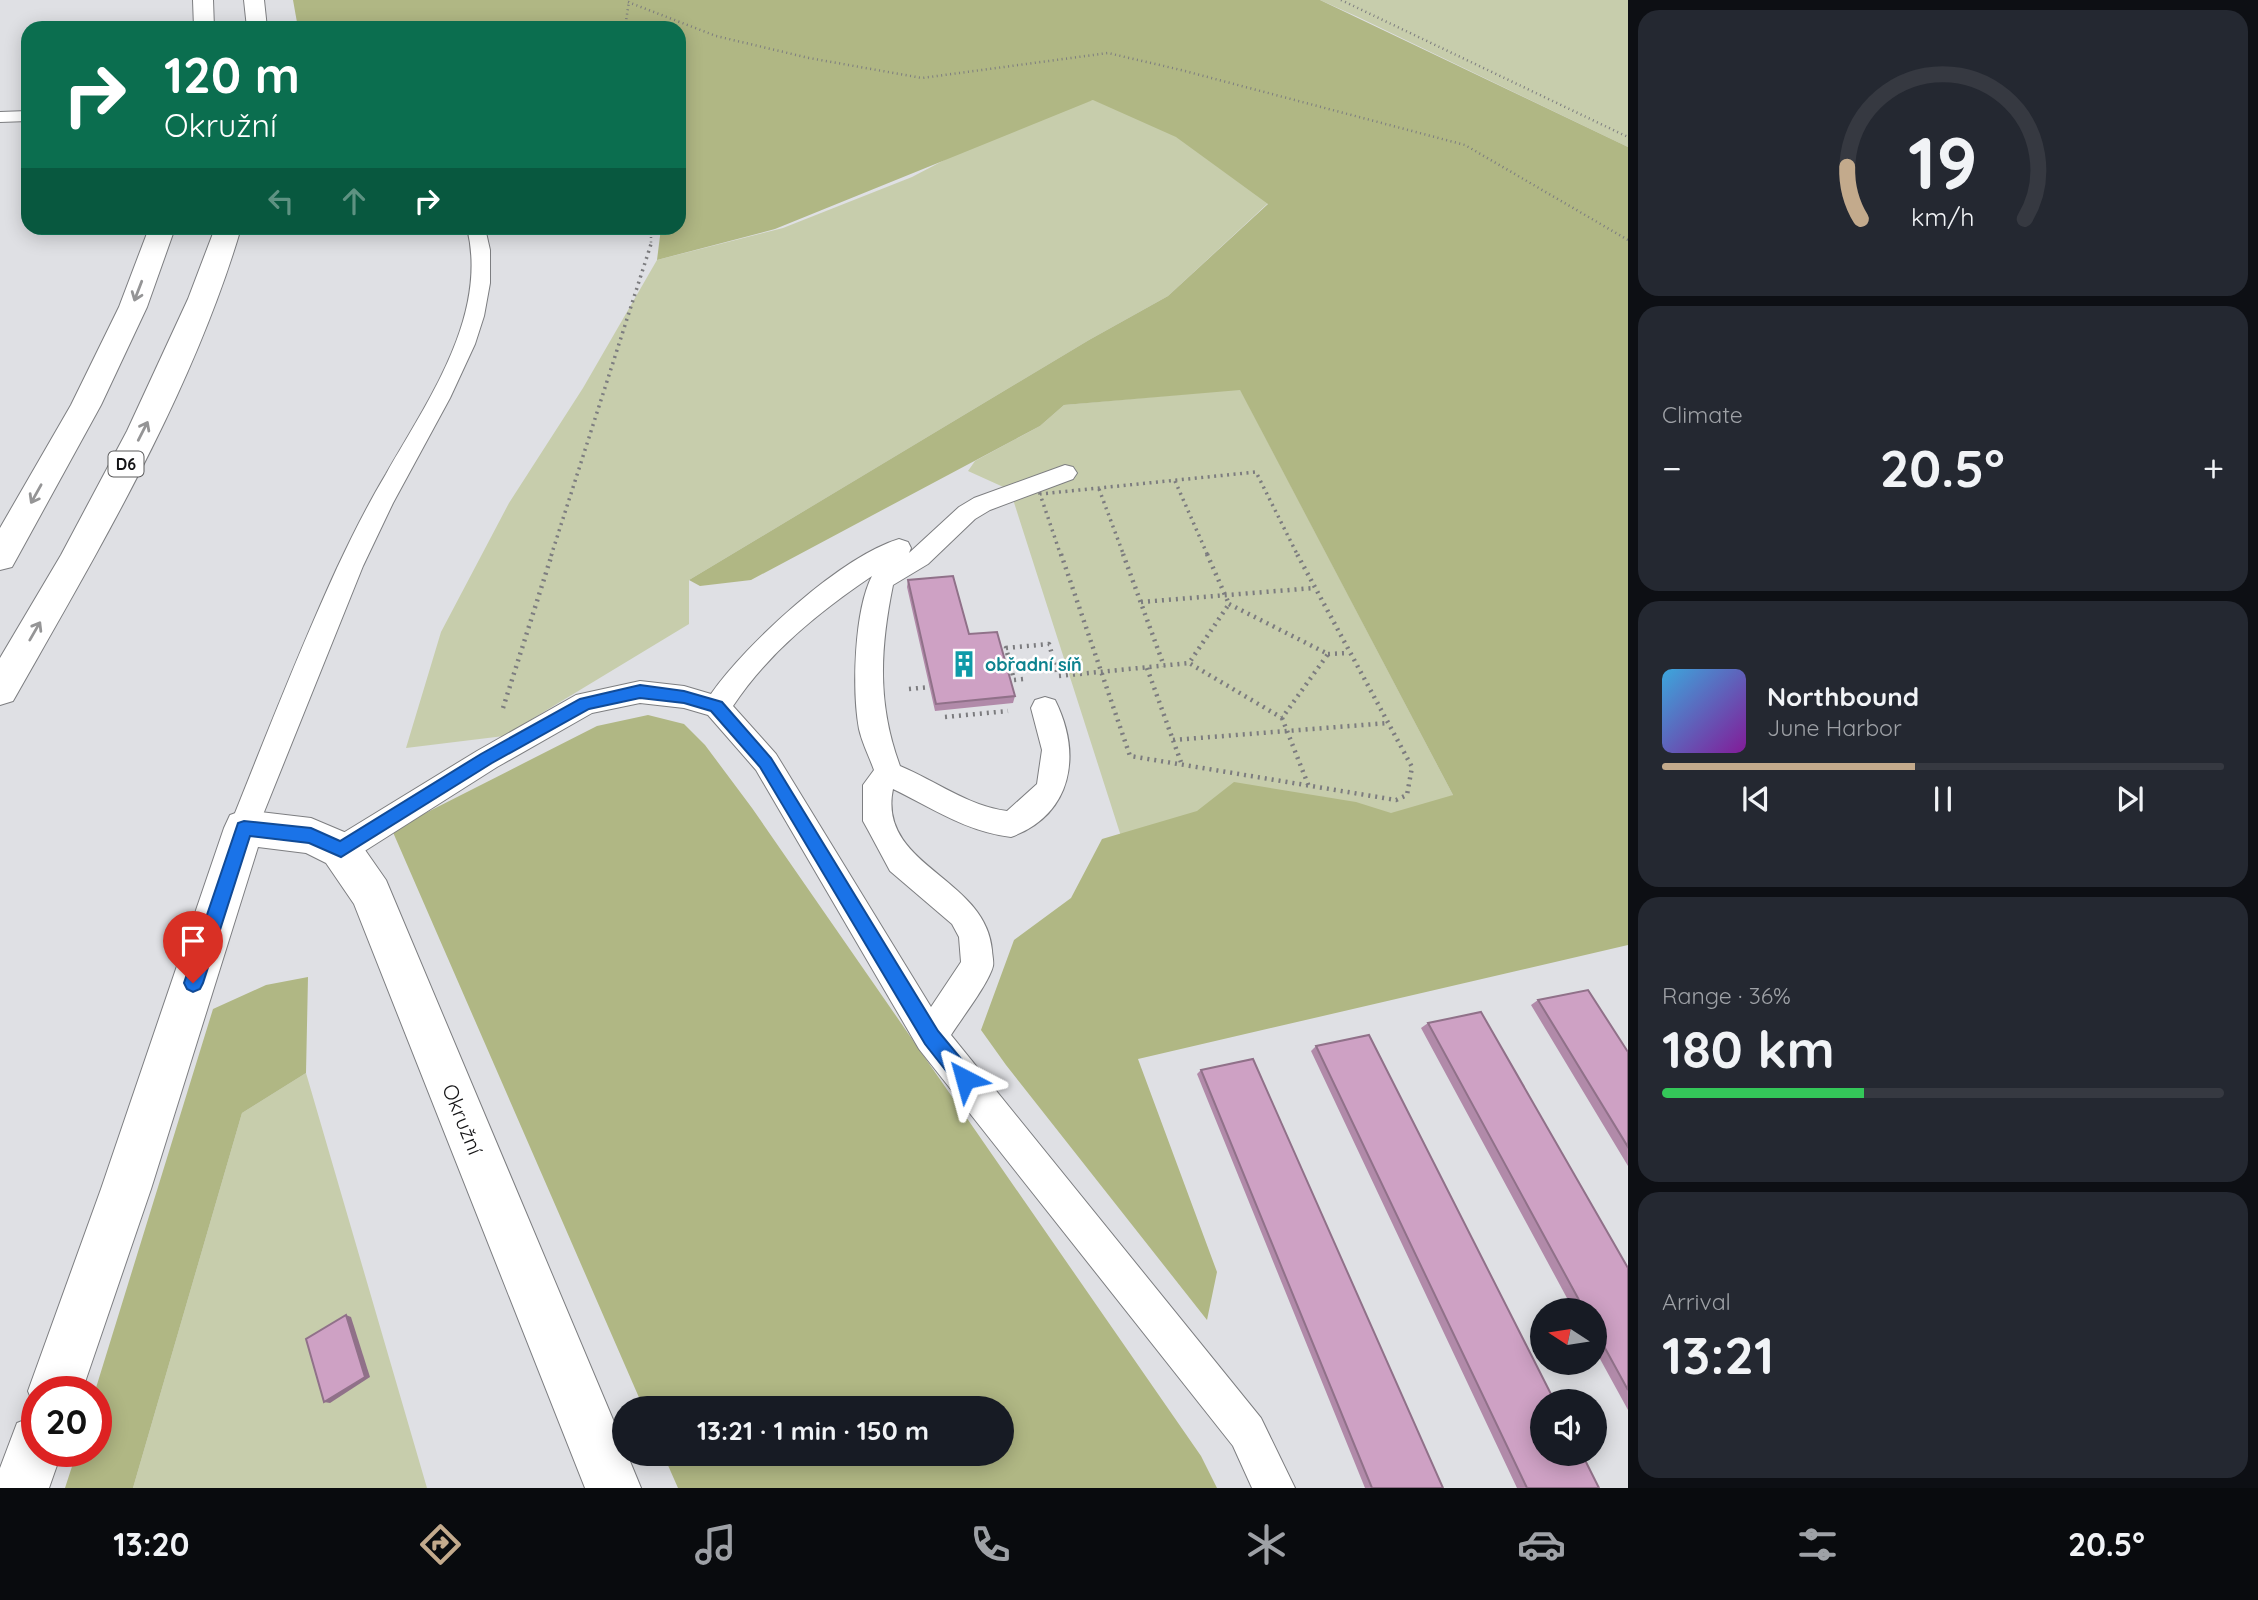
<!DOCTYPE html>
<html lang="en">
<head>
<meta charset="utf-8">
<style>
  :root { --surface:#171b24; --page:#242831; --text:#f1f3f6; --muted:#9ea1a6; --line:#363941; --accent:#c3aa8c }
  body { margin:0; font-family:Quicksand,sans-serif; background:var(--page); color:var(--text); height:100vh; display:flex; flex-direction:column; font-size:26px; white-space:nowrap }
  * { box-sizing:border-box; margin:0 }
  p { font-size:23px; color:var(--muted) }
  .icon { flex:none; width:38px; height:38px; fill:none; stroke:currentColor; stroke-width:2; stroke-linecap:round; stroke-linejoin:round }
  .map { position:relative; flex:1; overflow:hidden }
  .side { display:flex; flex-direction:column; gap:10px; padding:10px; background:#0d0f14; width:630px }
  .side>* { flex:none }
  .guide { position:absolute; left:21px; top:21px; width:665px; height:214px; border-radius:21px; box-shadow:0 4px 18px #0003; background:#0b6e4f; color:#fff; overflow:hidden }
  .needle { width:46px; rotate:282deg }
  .buttons { position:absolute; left:1530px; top:1298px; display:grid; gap:14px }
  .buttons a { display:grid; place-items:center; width:77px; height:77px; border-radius:50%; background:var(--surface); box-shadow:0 4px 18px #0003; font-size:35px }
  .speed { position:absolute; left:21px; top:1376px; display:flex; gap:14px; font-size:35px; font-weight:700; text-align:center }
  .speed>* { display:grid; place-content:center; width:91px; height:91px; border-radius:50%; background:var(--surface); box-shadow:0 4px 18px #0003; line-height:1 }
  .speed .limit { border:10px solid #d22; background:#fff; color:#111 }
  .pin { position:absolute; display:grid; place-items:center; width:60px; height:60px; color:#fff; margin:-72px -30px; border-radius:50% 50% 50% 0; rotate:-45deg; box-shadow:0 0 7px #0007 }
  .pin .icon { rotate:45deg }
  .me { position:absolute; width:77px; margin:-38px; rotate:321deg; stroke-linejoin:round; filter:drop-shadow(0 0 5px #0008) }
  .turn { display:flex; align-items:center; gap:24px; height:147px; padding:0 28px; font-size:32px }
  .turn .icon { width:91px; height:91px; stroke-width:2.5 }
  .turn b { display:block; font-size:49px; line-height:60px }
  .lanes { display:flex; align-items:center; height:66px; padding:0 28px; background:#0003; justify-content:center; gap:35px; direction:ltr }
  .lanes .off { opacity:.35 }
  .big { font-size:52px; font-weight:800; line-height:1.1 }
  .side .card { flex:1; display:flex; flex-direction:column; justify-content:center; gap:10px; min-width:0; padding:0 24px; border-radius:21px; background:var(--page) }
  .side .dial { align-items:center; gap:0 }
  .dial svg { height:182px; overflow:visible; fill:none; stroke:var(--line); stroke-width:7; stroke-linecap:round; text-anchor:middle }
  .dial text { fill:var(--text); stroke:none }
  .song { display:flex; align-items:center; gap:21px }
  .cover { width:84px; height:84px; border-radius:10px; background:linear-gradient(135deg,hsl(200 70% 55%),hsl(290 70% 35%)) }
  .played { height:7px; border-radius:4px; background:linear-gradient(90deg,var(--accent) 45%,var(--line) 45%) }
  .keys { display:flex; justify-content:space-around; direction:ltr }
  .heat { display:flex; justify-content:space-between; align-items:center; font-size:38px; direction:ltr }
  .charge { height:10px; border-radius:5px; background:linear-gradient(90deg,#34c759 36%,var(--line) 0) }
  .trip { position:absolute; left:612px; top:1396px; width:402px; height:70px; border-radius:35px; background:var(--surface); box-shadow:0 4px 18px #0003; font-weight:800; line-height:70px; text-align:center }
  .menu { display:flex; height:112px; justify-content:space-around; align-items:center; background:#090b0e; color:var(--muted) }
  .menu .icon { width:49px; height:49px }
  .menu .current { color:var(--accent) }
  .menu b { font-size:32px; color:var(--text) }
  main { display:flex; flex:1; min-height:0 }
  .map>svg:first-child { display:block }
  .green { fill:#c7cdac }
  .forest { fill:#b0b784 }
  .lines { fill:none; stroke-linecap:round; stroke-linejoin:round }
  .lane-casing { stroke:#7d7e81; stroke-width:2 }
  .street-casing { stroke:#7d7e81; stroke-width:2 }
  .highway-casing { stroke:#7d7e81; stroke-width:2 }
  .path-far2 { stroke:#7c7c7f; stroke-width:2.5; stroke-dasharray:1 3.5; stroke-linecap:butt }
  .path-far1 { stroke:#7c7c7f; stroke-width:3.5; stroke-dasharray:2 4.5; stroke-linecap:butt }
  .path { stroke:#7c7c7f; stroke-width:4.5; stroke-dasharray:2 5; stroke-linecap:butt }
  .lane { fill:#fff; fill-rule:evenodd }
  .street { fill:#fff; fill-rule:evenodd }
  .highway { fill:#fff; fill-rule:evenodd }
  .wall { fill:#b18aa9 }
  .shaded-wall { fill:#907189 }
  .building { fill:#cea1c4; stroke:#907189; stroke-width:2 }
  .oneway { stroke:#959596 }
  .route { fill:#1a73e8; stroke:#114b97; stroke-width:2 }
  .labels { text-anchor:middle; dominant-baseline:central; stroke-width:5; stroke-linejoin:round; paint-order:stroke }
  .shield { fill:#fff; stroke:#5a5a5b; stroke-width:2 }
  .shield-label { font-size:16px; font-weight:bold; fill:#131315 }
  .culture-label { font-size:18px; font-weight:bold; fill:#0d838f; stroke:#fff; text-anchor:start }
  .near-street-label { font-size:21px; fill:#131315; stroke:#fff }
</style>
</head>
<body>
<main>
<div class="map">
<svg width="1628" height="1488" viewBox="0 0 1628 1488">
  <rect width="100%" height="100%" fill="#dfe0e4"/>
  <path class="green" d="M1320,0H1628V147L1358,17Z
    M1185,90L1278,194L1168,296L1089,340L689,580V624L504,736L406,748L441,632L509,503L583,388L657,260L783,228L912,177L1019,121L1093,100Z
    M1240,389L1453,795L1169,986L1010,490L968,471L975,461L1040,426L1064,405Z
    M306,1073L427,1488H133L242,1113Z"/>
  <path class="forest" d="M293,0H1320L1628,147V945L1138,1059L1217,1272L1207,1320L1006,1065L981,1030L1014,940L1071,898L1102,839L1197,811L1234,782L1356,802L1391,813L1453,795L1240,390L1064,405L1040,426L751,580L700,586L689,580L1089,340L1168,296L1268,204L1176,137L1093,100L775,229L657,260L661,228H679V28H298Z
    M648,715L684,724L705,745L752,808L1201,1456L1217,1488H678L663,1454H1003V1409H644L392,830L597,726Z
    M308,977L306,1073L242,1113L133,1488H65L77,1451H96L95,1391L213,1009L266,985Z"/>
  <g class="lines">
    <defs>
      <path id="lane" d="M28,111V121L0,122V112Z
        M467,228H485L490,250V283L484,316L475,344L450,398L393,503L363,566L254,837L244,841L234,837L229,828C264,741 298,653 337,568C352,536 368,504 386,474C427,402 489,315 467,228Z
        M1065,465L1073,467L1077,473L1073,479L990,510L975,519L928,564L893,585C880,649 877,704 900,766C936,781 968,806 1007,811L1037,784L1042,750L1031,708L1035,700L1045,697L1055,700C1082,754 1073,814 1011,837C967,832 932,808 893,789C877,866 986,877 992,950C992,955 994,961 993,966C989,983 961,1019 951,1035L1261,1418L1295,1488H1252L1233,1446L919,1049L756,770L708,715L684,708L640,703L592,713L497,767L352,859L341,863L330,859L326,850L330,841L477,751L576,695L640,681L684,686L711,694C746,644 840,557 899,539L908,542L911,548L909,553L959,507L974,498ZM872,576C854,611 852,691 859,729C862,743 869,756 874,770L863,785V821L868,830L890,871L952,924L959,937L961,962L931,1007L776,754L733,706C768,653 819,612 872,576Z"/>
      <path id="street" d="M244,810L311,818L356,837L386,880L625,1448V1454H627L641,1488H585L354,904L326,863L306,853L258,847L151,1189L82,1391H37L36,1410L28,1391L101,1189L224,828L230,815Z
        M37,1415V1451H62L49,1488H0V1468L17,1423Z"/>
      <path id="highway" d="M193,0H213L214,28H194Z
        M244,0H264L267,28H247Z
        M149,228H175L147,307L101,405L17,558L12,567L0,570V528L71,405L119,307Z
        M215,228H241C192,394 98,551 13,701L0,705V658L61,555L127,431L188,299Z"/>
    </defs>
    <use href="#lane" class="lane-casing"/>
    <use href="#street" class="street-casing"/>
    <use href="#highway" class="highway-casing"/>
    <path class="path-far2" d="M1341,0L1628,137
      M628,2L716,36L809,58L922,78L1108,53L1181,70L1465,145L1628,240
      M625,28L629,1
      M651,228V243"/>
    <path class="path-far1" d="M1175,481L1208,556
      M1099,489L1124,556
      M551,556L652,241
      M1061,556L1040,494L1256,472L1298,556"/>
    <path class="path" d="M1061,554L1130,756L1396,800L1407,795L1412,767L1297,554
      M1123,554L1164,666
      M1207,554L1229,604
      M1141,602L1314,588
      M1229,604L1328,654L1282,718L1189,663Z
      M1328,654L1349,653
      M1147,668L1182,765
      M1059,676L1189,663
      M1023,679L1014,680L1006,648L1049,644L1058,675
      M909,689L930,687
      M503,708L552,554
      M945,717L1008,711
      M1282,718L1309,787
      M1173,740L1388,723"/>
    <use href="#lane" class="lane"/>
    <use href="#street" class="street"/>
    <use href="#highway" class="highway"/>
  </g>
  <path class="wall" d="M908,580L969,634L1015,696L1013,703L935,711L907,587Z
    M1538,1000L1628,1052V1166L1531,1005Z
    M1428,1023L1628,1268V1410L1594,1348V1311H1574L1421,1028Z
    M1316,1046L1599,1488H1517L1311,1051Z
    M1201,1070L1443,1488H1365L1197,1074Z"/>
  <path class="shaded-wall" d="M346,1315L351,1317L370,1377L330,1403L324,1402Z"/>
  <path class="building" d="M953,576L969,634L997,632L1015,696L936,704L908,580Z
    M1588,990L1628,1052V1147L1538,1000Z
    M1481,1012L1628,1268V1390L1594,1328V1311H1585L1428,1023Z
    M1369,1035L1555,1402H1542V1454H1582L1599,1488H1527L1316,1046Z
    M1253,1059L1443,1488H1372L1201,1070Z
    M346,1315L365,1377L324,1402L306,1339Z"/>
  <defs><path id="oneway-shaft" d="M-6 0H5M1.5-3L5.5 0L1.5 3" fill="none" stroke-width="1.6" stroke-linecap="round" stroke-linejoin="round" transform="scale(1.75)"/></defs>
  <g class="oneway">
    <use href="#oneway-shaft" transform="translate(138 291) rotate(111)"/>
    <use href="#oneway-shaft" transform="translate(143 431) rotate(-63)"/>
    <use href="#oneway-shaft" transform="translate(36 494) rotate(119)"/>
    <use href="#oneway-shaft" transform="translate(35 631) rotate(-60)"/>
  </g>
  <path class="route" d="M640,685L684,691L722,702L771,758L938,1031L972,1072L974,1079L972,1086L965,1089L958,1086L925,1044L760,767L711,711L684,703L640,698L589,709L492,763L341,857L309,843L250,836L203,983L200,989L193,992L187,989L184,983L238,823L244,821L311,828L340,841L481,754L580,699Z"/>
  <defs>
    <symbol id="building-bare" viewBox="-9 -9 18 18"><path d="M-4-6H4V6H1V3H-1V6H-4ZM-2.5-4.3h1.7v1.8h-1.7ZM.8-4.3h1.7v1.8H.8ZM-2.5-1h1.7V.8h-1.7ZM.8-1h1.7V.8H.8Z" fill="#0f9aa8" stroke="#fff" stroke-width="2.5" paint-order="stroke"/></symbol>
  </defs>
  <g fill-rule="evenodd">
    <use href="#building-bare" x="945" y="645" width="38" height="38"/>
  </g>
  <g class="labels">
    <rect class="shield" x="108.5" y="451.5" width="35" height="25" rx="5"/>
    <g class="shield-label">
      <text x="126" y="464">D6</text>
    </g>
    <g class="culture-label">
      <text x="985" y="664">obřadní síň</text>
    </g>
    <g class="near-street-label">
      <text transform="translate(463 1119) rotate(68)">Okružní</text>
    </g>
  </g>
</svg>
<div class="buttons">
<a><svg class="needle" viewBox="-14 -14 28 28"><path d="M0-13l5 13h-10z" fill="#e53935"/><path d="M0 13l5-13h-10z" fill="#9ea1a6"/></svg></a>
<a><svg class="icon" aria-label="sound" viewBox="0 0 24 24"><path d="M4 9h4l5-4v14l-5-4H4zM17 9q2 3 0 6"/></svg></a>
</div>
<div class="speed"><div class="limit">20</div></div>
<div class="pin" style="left:193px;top:983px;background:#d93025"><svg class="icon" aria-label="arrive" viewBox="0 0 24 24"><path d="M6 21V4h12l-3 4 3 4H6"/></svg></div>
<svg class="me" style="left:965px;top:1079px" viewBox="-20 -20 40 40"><path d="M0-17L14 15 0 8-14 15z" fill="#1a73e8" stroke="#fff" stroke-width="4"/></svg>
<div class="trip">13:21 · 1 min · 150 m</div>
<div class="guide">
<div class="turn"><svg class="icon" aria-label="right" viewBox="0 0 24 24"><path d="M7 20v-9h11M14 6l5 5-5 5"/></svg><div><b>120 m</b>Okružní</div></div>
<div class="lanes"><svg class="icon off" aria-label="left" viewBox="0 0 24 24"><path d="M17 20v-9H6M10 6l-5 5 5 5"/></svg><svg class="icon off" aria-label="ahead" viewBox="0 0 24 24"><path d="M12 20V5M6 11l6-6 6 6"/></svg><svg class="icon" aria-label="right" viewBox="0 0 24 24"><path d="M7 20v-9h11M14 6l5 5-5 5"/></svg></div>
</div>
</div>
<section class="side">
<div class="card dial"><svg viewBox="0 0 100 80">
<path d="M14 69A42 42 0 1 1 86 69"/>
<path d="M14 69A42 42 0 0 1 8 46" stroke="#c3aa8c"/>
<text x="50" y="56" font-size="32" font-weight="700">19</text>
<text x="50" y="72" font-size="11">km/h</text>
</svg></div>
<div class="card"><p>Climate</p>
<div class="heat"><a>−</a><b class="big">20.5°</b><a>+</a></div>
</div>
<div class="card">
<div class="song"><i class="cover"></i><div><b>Northbound</b><p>June Harbor</p></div></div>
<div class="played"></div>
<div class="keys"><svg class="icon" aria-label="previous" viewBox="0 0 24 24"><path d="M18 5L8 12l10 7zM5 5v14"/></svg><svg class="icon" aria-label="pause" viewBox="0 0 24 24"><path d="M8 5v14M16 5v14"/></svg><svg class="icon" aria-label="next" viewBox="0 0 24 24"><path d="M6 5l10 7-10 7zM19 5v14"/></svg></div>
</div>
<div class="card"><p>Range · 36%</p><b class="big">180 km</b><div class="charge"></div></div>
<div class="card"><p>Arrival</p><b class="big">13:21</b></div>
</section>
</main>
<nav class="menu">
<b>13:20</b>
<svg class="icon current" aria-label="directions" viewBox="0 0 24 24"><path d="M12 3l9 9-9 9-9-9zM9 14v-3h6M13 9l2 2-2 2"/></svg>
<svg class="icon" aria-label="music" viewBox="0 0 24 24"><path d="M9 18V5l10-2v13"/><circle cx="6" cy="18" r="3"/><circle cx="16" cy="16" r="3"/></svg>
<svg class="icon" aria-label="phone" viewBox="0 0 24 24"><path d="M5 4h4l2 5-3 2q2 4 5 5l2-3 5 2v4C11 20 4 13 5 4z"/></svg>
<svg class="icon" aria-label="climate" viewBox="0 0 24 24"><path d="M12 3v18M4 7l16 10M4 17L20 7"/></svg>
<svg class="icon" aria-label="car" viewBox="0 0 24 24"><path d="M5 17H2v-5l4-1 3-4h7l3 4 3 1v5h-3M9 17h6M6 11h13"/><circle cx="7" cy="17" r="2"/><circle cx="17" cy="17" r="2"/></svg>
<svg class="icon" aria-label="filters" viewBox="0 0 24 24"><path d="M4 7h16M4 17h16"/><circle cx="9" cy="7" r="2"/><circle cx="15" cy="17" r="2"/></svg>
<b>20.5°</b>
</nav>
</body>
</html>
